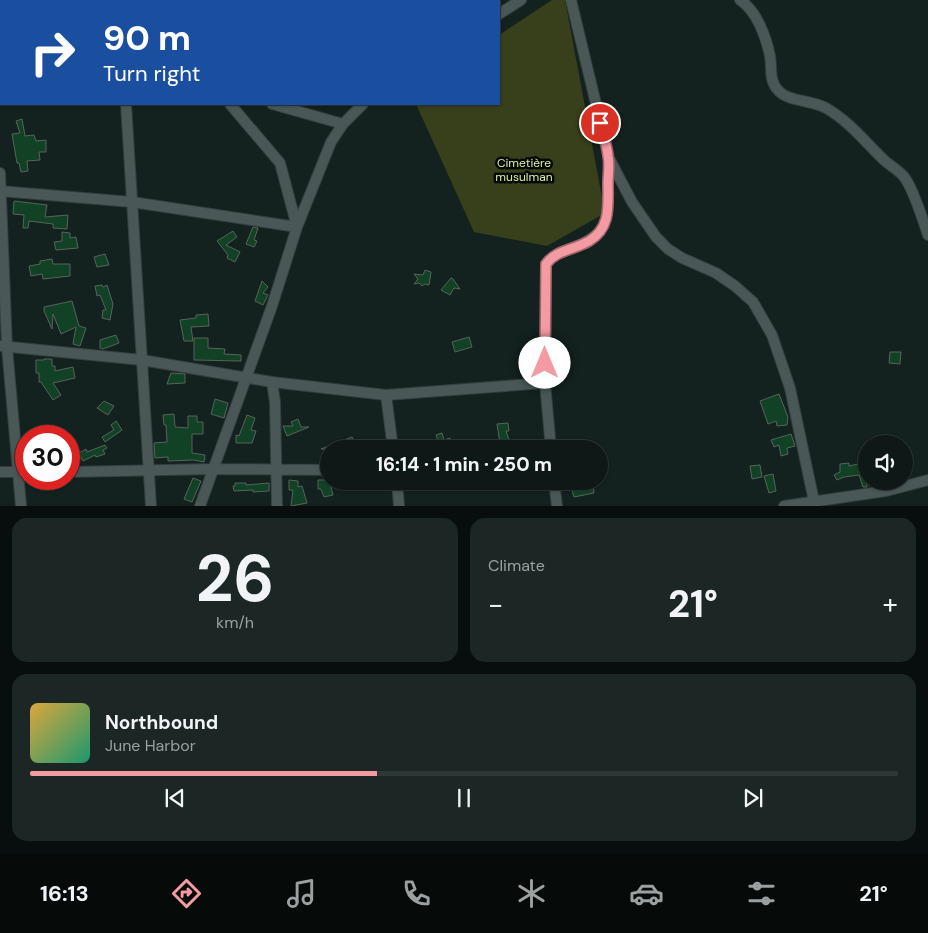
<!DOCTYPE html>
<html lang="en">
<head>
<meta charset="utf-8">
<style>
  :root { --surface:#0e1917; --page:#1c2624; --text:#f1f3f6; --muted:#9ba0a1; --line:#2e3836; --accent:#f49aa2 }
  body { margin:0; font-family:"DM Sans",sans-serif; background:var(--page); color:var(--text); height:100vh; display:flex; flex-direction:column; font-size:19px; white-space:nowrap }
  * { box-sizing:border-box; margin:0 }
  p { font-size:16px; color:var(--muted) }
  .icon { flex:none; width:28px; height:28px; fill:none; stroke:currentColor; stroke-width:2; stroke-linecap:round; stroke-linejoin:round }
  .map { position:relative; height:506px; overflow:hidden }
  .side { display:flex; flex-direction:column; gap:12px; padding:12px; background:#080e0d; flex:1 }
  .side>* { flex:none }
  .hud { position:absolute; left:0px; top:0px; width:500px; height:105px; box-shadow:0 1px 4px #0004,0 0 0 1px var(--line); background:#1a4fa0; color:#fff; overflow:hidden }
  .fabs { position:absolute; left:858px; top:435px; display:grid; gap:10px }
  .fabs a { display:grid; place-items:center; width:55px; height:55px; border-radius:50%; background:var(--surface); box-shadow:0 1px 4px #0004,0 0 0 1px var(--line); font-size:25px }
  .speed { position:absolute; left:15px; top:425px; display:flex; gap:10px; font-size:25px; font-weight:700; text-align:center }
  .speed>* { display:grid; place-content:center; width:65px; height:65px; border-radius:50%; background:var(--surface); box-shadow:0 1px 4px #0004,0 0 0 1px var(--line); line-height:1 }
  .speed .limit { border:8px solid #d22; background:#fff; color:#111 }
  .pin { position:absolute; display:grid; place-items:center; width:42px; height:42px; color:#fff; margin:-21px; border:2px solid #fff; border-radius:50%; box-shadow:0 1px 5px #0007 }
  .me { position:absolute; width:55px; margin:-28px; rotate:0deg; stroke-linejoin:round; filter:drop-shadow(0 0 4px #0008) }
  .turn { display:flex; align-items:center; gap:18px; height:105px; padding:0 20px; font-size:22px }
  .turn .icon { width:65px; height:65px; stroke-width:2.5 }
  .turn b { display:block; font-size:35px; line-height:42px }
  .big { font-size:38px; font-weight:800; line-height:1.1 }
  .side .card { flex:1; display:flex; flex-direction:column; justify-content:center; gap:8px; min-width:0; padding:0 18px; border-radius:15px; background:var(--page) }
  .side .dial { align-items:center; gap:0 }
  .dial b { font-size:65px; line-height:1 }
  .song { display:flex; align-items:center; gap:15px }
  .cover { width:60px; height:60px; border-radius:8px; background:linear-gradient(135deg,hsl(40 70% 55%),hsl(160 70% 35%)) }
  .played { height:5px; border-radius:2px; background:linear-gradient(90deg,var(--accent) 40%,var(--line) 40%) }
  .keys { display:flex; justify-content:space-around; direction:ltr }
  .heat { display:flex; justify-content:space-between; align-items:center; font-size:28px; direction:ltr }
  .side .tiles { flex:1; display:grid; gap:12px; grid-template-columns:1fr 1fr }
  .card:last-child { grid-column:span 2 }
  .trip { position:absolute; left:320px; top:440px; width:288px; height:50px; border-radius:25px; background:var(--surface); box-shadow:0 1px 4px #0004,0 0 0 1px var(--line); font-weight:800; line-height:50px; text-align:center }
  .menu { display:flex; height:80px; justify-content:space-around; align-items:center; background:#060a09; color:var(--muted) }
  .menu .icon { width:35px; height:35px }
  .menu .selected { color:var(--accent) }
  .menu b { font-size:22px; color:var(--text) }
  .map>svg:first-child { display:block }
  .green { fill:#373f1b }
  .building { fill:#124226; stroke:#58635b }
  .lines { fill:none; stroke-linecap:round; stroke-linejoin:round }
  .minor-casing { stroke:#353e3d; stroke-width:12 }
  .minor { stroke:#495857; stroke-width:10 }
  .route-casing { stroke:#9f6469; stroke-width:12 }
  .route { stroke:#f49aa2; stroke-width:9 }
  .labels { text-anchor:middle; dominant-baseline:central; stroke-width:5; stroke-linejoin:round; paint-order:stroke }
  .park-label { font-size:12px; fill:#dbec9e; stroke:#040908 }
</style>
</head>
<body>
<div class="map">
<svg width="928" height="506" viewBox="0 0 928 506">
  <rect width="100%" height="100%" fill="#13211f"/>
  <path class="green" d="M552,0H565L605,213L547,246L474,232L416,104H499V35Z"/>
  <path class="building" d="M22,119L25,136L34,135L36,141L46,140V152H39L40,160L27,161L28,171L21,172L19,163H17L12,134L20,133L16,121Z
    M14,201L47,205L45,217L68,215L67,229L53,228V224L29,221L28,228H23L24,215L13,214Z
    M253,227L258,228L254,240L257,241L254,247L246,244Z
    M233,231L237,237L226,245L240,252L235,262L227,258L228,255L217,241Z
    M62,232L70,233V238L76,237L78,248L56,250L54,242L62,241Z
    M105,254L109,265L97,267L94,257Z
    M52,259L53,264H70V276L43,279L42,274L31,276L29,266L40,264V261Z
    M425,270L431,272L429,285L425,284L422,286L419,283L414,284L418,279L414,274L423,275Z
    M451,278L453,279L460,289L454,288L450,295L441,290Z
    M262,281L268,287L263,293L268,295L263,305L255,301Z
    M102,285L103,287L107,285L113,304L110,320L102,318L103,310H106L100,295L97,296L95,286Z
    M72,301L79,326L86,328L80,346L73,344L76,327L61,334L53,314L52,329L44,311V307Z
    M208,314L209,326L191,327L193,341H184L180,320L196,318V315Z
    M116,335L119,343L103,349L100,348V340Z
    M469,337L472,347L455,352L452,342Z
    M194,338H208V348L225,349L224,354L241,355V361L194,360Z
    M890,352H901L900,364L889,363Z
    M44,359H52V366H55V371L73,367L75,378L53,383L61,395L53,400L41,382H39V373H36V360H44Z
    M171,373L185,374V383L167,384Z
    M779,394L788,417L787,425L777,426L776,421L768,424L760,401Z
    M215,399L228,403L224,418L211,414Z
    M104,401L114,406L108,415L97,408Z
    M174,414L175,427L188,428V416H197V422H203V434H192V453L205,455L204,462L194,460L168,461V457L155,458L154,443L167,442L166,425H164L163,415Z
    M247,415L255,418L251,430L256,431L252,443H236V435L239,436Z
    M298,419L301,427H309L287,436L283,426H293L291,422Z
    M116,421L122,430L105,442L102,437L114,430L111,425Z
    M508,423L509,431H506L509,440L500,443L497,424Z
    M442,433L444,440L450,438L454,449H441L436,435Z
    M791,434L795,446L787,448L788,454L781,456L779,445L774,447L771,440Z
    M352,437L355,444L362,442L363,449H321Z
    M105,445L107,448L103,450L105,454L96,457L95,455L83,461L79,453L86,449L87,452Z
    M849,463V466L863,463L865,475H866L867,487H863L859,475L844,477L837,480L834,475L840,472V464Z
    M760,465L762,477L752,479L750,466Z
    M773,474L776,491L769,493L764,476Z
    M193,478L201,481L192,502L184,499Z
    M289,480L298,481V487L302,486L307,503L291,506L293,490H289Z
    M318,480H329L333,495L324,497L321,489H318Z
    M569,481H582V485L593,484L594,493L574,497Z
    M235,483H246V485L269,483V491L253,492V490L234,491L233,486H235Z"/>
  <g class="lines">
    <defs>
      <path id="minor" d="M120,0V1
        M143,0L144,1
        M336,0L337,1
        M571,0L609,158L632,202L656,237L668,249L682,258L716,273L735,286L753,302L772,335L790,388L815,506
        M740,0C757,11 766,37 770,56C772,67 769,80 777,89C788,103 811,99 826,108C849,121 866,143 885,161C892,167 900,171 905,178C914,191 923,220 928,235
        M276,1L278,0
        M499,14L521,0
        M126,104L151,506
        M272,104L343,124
        M0,173L7,347L21,506
        M0,191L132,202L297,227L280,163L230,104
        M0,346L142,360L272,382L386,395L545,383
        M272,382L275,402L277,506
        M386,395L393,449
        M551,449L545,383L546,264C553,254 564,251 575,247C602,236 608,225 608,197C608,185 608,173 609,161
        M0,472H26
        M69,472L213,469L329,470
        M397,481L399,506
        M554,481L557,506
        M200,506L272,306L297,227L331,142L343,124L363,104
        M784,506L886,491L928,480"/>
    </defs>
    <use href="#minor" class="minor-casing"/>
    <use href="#minor" class="minor"/>
  </g>
  <g class="lines">
    <defs>
      <path id="route" d="M545,363L546,264C556,250 574,250 589,241C611,228 608,206 608,183C608,175 610,165 608,156C607,145 603,134 600,123"/>
    </defs>
    <use href="#route" class="route-casing"/>
    <use href="#route" class="route"/>
  </g>
  <g class="labels">
    <g class="park-label">
      <text x="524" y="163">Cimetière<tspan x="524" dy="14">musulman</tspan></text>
    </g>
  </g>
</svg>
<div class="fabs">
<a><svg class="icon" aria-label="sound" viewBox="0 0 24 24"><path d="M4 9h4l5-4v14l-5-4H4zM17 9q2 3 0 6"/></svg></a>
</div>
<div class="speed"><div class="limit">30</div></div>
<div class="pin" style="left:600px;top:123px;background:#d93025"><svg class="icon" aria-label="arrive" viewBox="0 0 24 24"><path d="M6 21V4h12l-3 4 3 4H6"/></svg></div>
<svg class="me" style="left:545px;top:363px" viewBox="-20 -20 40 40"><circle r="19" fill="#fff"/><path d="M0-13L10 11 0 6-10 11z" fill="#f49aa2"/></svg>
<div class="trip">16:14 · 1 min · 250 m</div>
<div class="hud">
<div class="turn"><svg class="icon" aria-label="right" viewBox="0 0 24 24"><path d="M7 20v-9h11M14 6l5 5-5 5"/></svg><div><b>90 m</b>Turn right</div></div>
</div>
</div>
<section class="side">
<div class="tiles">
<div class="card dial"><b>26</b><p>km/h</p></div>
<div class="card"><p>Climate</p>
<div class="heat"><a>−</a><b class="big">21°</b><a>+</a></div>
</div>
<div class="card">
<div class="song"><i class="cover"></i><div><b>Northbound</b><p>June Harbor</p></div></div>
<div class="played"></div>
<div class="keys"><svg class="icon" aria-label="previous" viewBox="0 0 24 24"><path d="M18 5L8 12l10 7zM5 5v14"/></svg><svg class="icon" aria-label="pause" viewBox="0 0 24 24"><path d="M8 5v14M16 5v14"/></svg><svg class="icon" aria-label="next" viewBox="0 0 24 24"><path d="M6 5l10 7-10 7zM19 5v14"/></svg></div>
</div>
</div>
</section>
<nav class="menu">
<b>16:13</b>
<svg class="icon selected" aria-label="directions" viewBox="0 0 24 24"><path d="M12 3l9 9-9 9-9-9zM9 14v-3h6M13 9l2 2-2 2"/></svg>
<svg class="icon" aria-label="music" viewBox="0 0 24 24"><path d="M9 18V5l10-2v13"/><circle cx="6" cy="18" r="3"/><circle cx="16" cy="16" r="3"/></svg>
<svg class="icon" aria-label="phone" viewBox="0 0 24 24"><path d="M5 4h4l2 5-3 2q2 4 5 5l2-3 5 2v4C11 20 4 13 5 4z"/></svg>
<svg class="icon" aria-label="climate" viewBox="0 0 24 24"><path d="M12 3v18M4 7l16 10M4 17L20 7"/></svg>
<svg class="icon" aria-label="car" viewBox="0 0 24 24"><path d="M5 17H2v-5l4-1 3-4h7l3 4 3 1v5h-3M9 17h6M6 11h13"/><circle cx="7" cy="17" r="2"/><circle cx="17" cy="17" r="2"/></svg>
<svg class="icon" aria-label="filters" viewBox="0 0 24 24"><path d="M4 7h16M4 17h16"/><circle cx="9" cy="7" r="2"/><circle cx="15" cy="17" r="2"/></svg>
<b>21°</b>
</nav>
</body>
</html>
